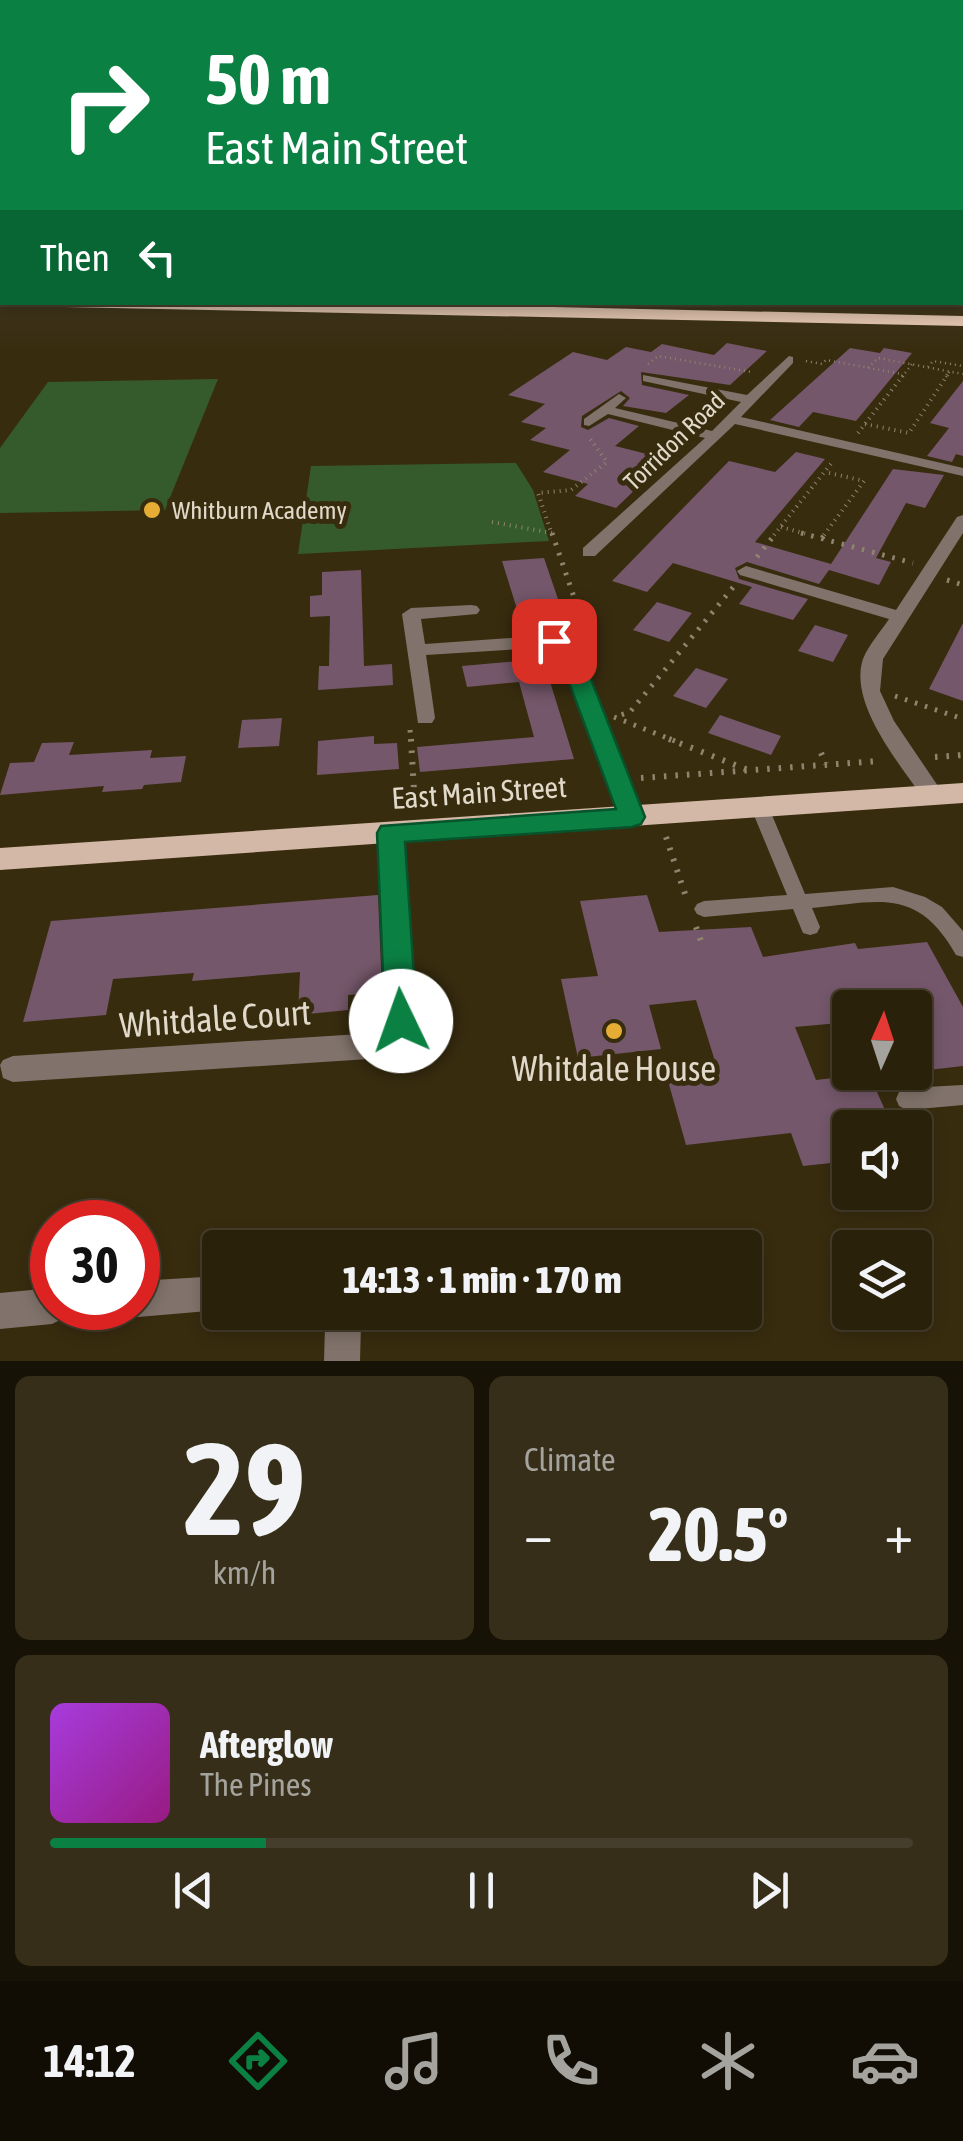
<!DOCTYPE html>
<html lang="en">
<head>
<meta charset="utf-8">
<style>
  :root { --surface:#2a210b; --page:#362e19; --text:#f1f3f6; --muted:#a5a39d; --line:#463e2c; --accent:#0b8043 }
  body { margin:0; font-family:"Asap Condensed",sans-serif; background:var(--page); color:var(--text); height:100vh; display:flex; flex-direction:column; font-size:38px; white-space:nowrap }
  * { box-sizing:border-box; margin:0 }
  p { font-size:32px; color:var(--muted) }
  .icon { flex:none; width:55px; height:55px; fill:none; stroke:currentColor; stroke-width:2; stroke-linecap:round; stroke-linejoin:round }
  .map { position:relative; height:1361px; overflow:hidden }
  .panel { display:flex; flex-direction:column; gap:15px; padding:15px; background:#171206; flex:1 }
  .panel>* { flex:none }
  .guide { position:absolute; left:0px; top:0px; width:965px; height:305px; box-shadow:0 5px 15px #0003,0 0 0 2px var(--line); background:#0b8043; color:#fff; overflow:hidden }
  .needle { width:65px; rotate:3deg }
  .fabs { position:absolute; left:832px; top:990px; display:grid; gap:20px }
  .fabs a { display:grid; place-items:center; width:100px; height:100px; border-radius:10px; background:var(--surface); box-shadow:0 5px 15px #0003,0 0 0 2px var(--line); font-size:50px }
  .speed { position:absolute; left:30px; top:1200px; display:flex; gap:20px; font-size:50px; font-weight:700; text-align:center }
  .speed>* { display:grid; place-content:center; width:130px; height:130px; border-radius:50%; background:var(--surface); box-shadow:0 5px 15px #0003,0 0 0 2px var(--line); line-height:1 }
  .speed .limit { border:15px solid #d22; background:#fff; color:#111 }
  .pin { position:absolute; display:grid; place-items:center; width:85px; height:85px; color:#fff; margin:-42px; border-radius:20px; box-shadow:0 5px 15px #0006 }
  .me { position:absolute; width:110px; margin:-55px; rotate:357deg; stroke-linejoin:round; filter:drop-shadow(0 0 8px #0008) }
  .turn { display:flex; align-items:center; gap:35px; height:210px; padding:0 40px; font-size:45px }
  .turn .icon { width:130px; height:130px; stroke-width:2.5 }
  .turn b { display:block; font-size:70px; line-height:85px }
  .then { display:flex; align-items:center; height:95px; padding:0 40px; background:#0003; gap:20px; font-size:38px }
  .big { font-size:75px; font-weight:800; line-height:1.1 }
  .panel .tile { flex:1; display:flex; flex-direction:column; justify-content:center; gap:15px; min-width:0; padding:0 35px; border-radius:15px; background:var(--page) }
  .panel .dial { align-items:center; gap:0 }
  .dial b { font-size:130px; line-height:1 }
  .song { display:flex; align-items:center; gap:30px }
  .cover { width:120px; height:120px; border-radius:15px; background:linear-gradient(135deg,hsl(280 70% 55%),hsl(310 70% 35%)) }
  .played { height:10px; border-radius:5px; background:linear-gradient(90deg,var(--accent) 25%,var(--line) 25%) }
  .keys { display:flex; justify-content:space-around; direction:ltr }
  .heat { display:flex; justify-content:space-between; align-items:center; font-size:55px; direction:ltr }
  .panel .tiles { flex:1; display:grid; gap:15px; grid-template-columns:1fr 1fr }
  .tile:last-child { grid-column:span 2 }
  .trip { position:absolute; left:202px; top:1230px; width:560px; height:100px; border-radius:10px; background:var(--surface); box-shadow:0 5px 15px #0003,0 0 0 2px var(--line); font-weight:800; line-height:100px; text-align:center }
  .dock { display:flex; height:160px; justify-content:space-around; align-items:center; background:#110d04; color:var(--muted) }
  .dock .icon { width:70px; height:70px }
  .dock .on { color:var(--accent) }
  .dock b { font-size:45px; color:var(--text) }
  .map>svg:first-child { display:block }
  .green { fill:#355b2c }
  .lines { fill:none; stroke-linecap:round; stroke-linejoin:round }
  .river { fill:#00151e; fill-rule:evenodd }
  .building { fill:#74576a }
  .path-far3 { stroke:#8f856f; stroke-width:2.5; stroke-dasharray:1 4; stroke-linecap:butt }
  .path-far2 { stroke:#8f856f; stroke-width:4; stroke-dasharray:1 5; stroke-linecap:butt }
  .path-far1 { stroke:#8f856f; stroke-width:5; stroke-dasharray:2.5 8; stroke-linecap:butt }
  .path { stroke:#8f856f; stroke-width:6; stroke-dasharray:2.5 9; stroke-linecap:butt }
  .service { fill:#81736b; fill-rule:evenodd }
  .minor { fill:#81736b; fill-rule:evenodd }
  .primary { fill:#d4b8a7; fill-rule:evenodd }
  .motorway { fill:#f5d3be; fill-rule:evenodd }
  .route { fill:#0b8043; stroke:#07532c; stroke-width:2.5 }
  .poi-dot { fill:#e5ad36; stroke:#382c0f; stroke-width:4 }
  .labels { text-anchor:middle; dominant-baseline:central; stroke-width:10; stroke-linejoin:round; paint-order:stroke }
  .far-street-label { font-size:25px; fill:#e1d9c9; stroke:#382c0f }
  .far-poi-label { font-size:25px; fill:#e1d9c9; stroke:#382c0f; text-anchor:start }
  .street-label { font-size:30px; fill:#e1d9c9; stroke:#382c0f }
  .near-street-label { font-size:35px; fill:#e1d9c9; stroke:#382c0f }
  .near-poi-label { font-size:35px; fill:#e1d9c9; stroke:#382c0f }
</style>
</head>
<body>
<div class="map">
<svg width="963" height="1361" viewBox="0 0 963 1361">
  <rect width="100%" height="100%" fill="#382c0f"/>
  <path class="green" d="M218,379L165,510L0,513V448L48,382Z
    M516,463L533,490L549,541L298,554L311,466Z"/>
  <g class="lines">
    <path class="river" d="M962,233H963V247H962Z
      M0,239H2V253H0Z"/>
  </g>
  <path class="building" d="M727,343L767,351L730,385L641,372L642,385L689,395L666,413L623,406L630,398L621,391L582,416L581,427L588,430L609,418L639,426L615,446L667,459L616,508L575,496L588,484L543,472L570,450L530,440L546,428L521,422L545,404L508,395L573,352L607,360L626,347L651,352L662,344L714,355Z
    M850,348L880,353L884,348L912,353L856,421L813,412L799,427L770,420Z
    M963,381V456L956,454L952,462L927,456L949,428L930,423Z
    M796,452L825,459L755,542L831,564L893,469L944,475L925,508L906,503L876,558L891,562L879,585L829,570L819,584L747,562L735,568L739,579L808,599L793,620L739,604L752,587L673,563L647,592L612,581L729,461L775,472Z
    M544,558L559,602L548,603L555,622L522,625L502,561Z
    M361,570L364,666L392,664L393,685L318,690L319,666H329L330,616L310,617V596L322,595V572Z
    M657,602L692,613L669,642L633,630Z
    M963,623V701L929,689Z
    M815,625L848,635L833,662L798,651Z
    M543,659L574,759L420,772L417,747L534,737L519,682L467,687L462,666Z
    M696,668L728,679L706,708L673,696Z
    M720,715L781,736L771,755L708,733Z
    M282,718L279,746L238,748L242,720Z
    M374,736V744L397,743L399,769L317,775L318,741Z
    M74,742L69,755L152,750L150,758L186,756L181,782L144,785L142,789L102,792L104,786L0,795L10,763L34,762L42,743Z
    M378,895L382,992L348,995V1010L298,1015L300,972L192,981L194,973L113,979L106,1015L23,1022L51,921Z
    M647,895L659,932L751,927L763,957L855,943L858,949L927,942L963,1007V1066L928,1070L915,1044V1008H850V1022L795,1027L816,1080L869,1074L893,1128H850V1161L803,1166L791,1133L686,1145L663,1063L714,1058L696,1000L649,1005L661,1049L578,1058L561,979L598,976L580,901Z"/>
  <g class="lines">
    <path class="path-far3" d="M806,361L822,364L826,360L902,374
      M648,364L658,356L751,372
      M928,367L933,361L963,366
      M868,368L878,358L963,374
      M902,377L912,364
      M946,377L950,371"/>
    <path class="path-far2" d="M865,424L909,433L948,374
      M858,433L904,374
      M492,522L552,533
      M781,527L810,535
      M552,535L538,493L571,490L607,462L588,436
      M774,535L834,460
      M824,535L864,481L825,472"/>
    <path class="path-far1" d="M552,533L588,638
      M801,533L913,563
      M822,538L826,533
      M757,557L776,533
      M947,580L963,585
      M895,696L963,719
      M410,730L411,741
      M675,741L614,717L630,712L735,585"/>
    <path class="path" d="M411,739L415,808
      M669,739L748,770
      M821,753L826,764
      M935,757L963,755
      M641,778L879,761
      M666,837L686,897
      M696,927L701,941"/>
    <path class="service" d="M0,254H2V258H0Z
      M760,802L766,804L769,808L805,894L893,887L925,897L942,907L963,931V957L956,955C917,886 879,902 812,908L820,927L817,933L810,935L803,933L793,909L704,917L697,914L694,909L697,904L704,901L787,895L751,808L754,804Z
      M963,1085V1105L907,1110L899,1106L896,1099L899,1092L907,1088Z"/>
    <path class="minor" d="M789,356L793,357V363L741,417L963,468V476L735,424L595,556H583V548L705,438L608,414L589,426L584,425V419L619,394L626,398L615,408L712,431L741,402L643,381V375L747,395Z
      M963,515V533L883,659L880,691L894,721L944,795L941,801H925C901,765 848,704 863,659C868,646 881,631 889,619L740,575L737,571L746,566L896,610L957,517Z
      M471,605L477,606L480,610L477,614L421,619L425,644L554,635L574,642L644,817L640,823H624L620,817L559,649L552,647L426,655L435,718L432,723H418L402,614L411,608Z
      M391,824L399,827L403,833L415,1021L394,1054L384,1058L13,1082L3,1078L0,1065L3,1060L13,1056L376,1033L387,1018L379,833L383,827Z
      M220,1276V1310L138,1317L124,1308H138V1281Z
      M52,1288V1308H69L64,1318L52,1324L0,1329V1293Z
      M319,1312H356L361,1323L360,1361H324L325,1327Z"/>
    <path class="primary" d="M963,783V803L0,870V848Z"/>
    <path class="motorway" d="M0,296L2,302L8,304L0,306Z
      M57,302H321L963,316V326L65,307Z"/>
  </g>
  <linearGradient id="sky" x2="0" y2="1"><stop stop-color="#1f1808"/><stop offset="0.46" stop-color="#4d4b42"/><stop offset="1" stop-color="#4d4b42" stop-opacity="0"/></linearGradient>
  <rect width="963" height="352" fill="url(#sky)"/>
  <path class="route" d="M554,634L578,646L645,817L641,824L632,827L405,842L417,1021L412,1031L401,1035L389,1031L385,1021L377,833L381,826L616,809L557,650L543,641Z"/>
  <g class="poi-dot">
    <circle cx="152" cy="510" r="10"/>
    <circle cx="614" cy="1031" r="10"/>
  </g>
  <g class="labels">
    <g class="far-street-label">
      <text transform="translate(674 441) rotate(-44)">Torridon Road</text>
    </g>
    <g class="far-poi-label">
      <text x="172" y="510">Whitburn Academy</text>
    </g>
    <g class="street-label">
      <text transform="translate(479 792) rotate(-4)">East Main Street</text>
    </g>
    <g class="near-street-label">
      <text transform="translate(215 1018) rotate(-4)">Whitdale Court</text>
    </g>
    <g class="near-poi-label">
      <text x="614" y="1068">Whitdale House</text>
    </g>
  </g>
</svg>
<div class="fabs">
<a><svg class="needle" viewBox="-14 -14 28 28"><path d="M0-13l5 13h-10z" fill="#e53935"/><path d="M0 13l5-13h-10z" fill="#a5a39d"/></svg></a>
<a><svg class="icon" aria-label="sound" viewBox="0 0 24 24"><path d="M4 9h4l5-4v14l-5-4H4zM17 9q2 3 0 6"/></svg></a>
<a><svg class="icon" aria-label="layers" viewBox="0 0 24 24"><path d="M12 4l9 5-9 5-9-5zM3 14l9 5 9-5"/></svg></a>
</div>
<div class="speed"><div class="limit">30</div></div>
<div class="pin" style="left:554px;top:641px;background:#d93025"><svg class="icon" aria-label="arrive" viewBox="0 0 24 24"><path d="M6 21V4h12l-3 4 3 4H6"/></svg></div>
<svg class="me" style="left:401px;top:1021px" viewBox="-20 -20 40 40"><circle r="19" fill="#fff"/><path d="M0-13L10 11 0 6-10 11z" fill="#0b8043"/></svg>
<div class="trip">14:13 · 1 min · 170 m</div>
<div class="guide">
<div class="turn"><svg class="icon" aria-label="right" viewBox="0 0 24 24"><path d="M7 20v-9h11M14 6l5 5-5 5"/></svg><div><b>50 m</b>East Main Street</div></div>
<div class="then">Then<svg class="icon" aria-label="left" viewBox="0 0 24 24"><path d="M17 20v-9H6M10 6l-5 5 5 5"/></svg></div>
</div>
</div>
<section class="panel">
<div class="tiles">
<div class="tile dial"><b>29</b><p>km/h</p></div>
<div class="tile"><p>Climate</p>
<div class="heat"><a>−</a><b class="big">20.5°</b><a>+</a></div>
</div>
<div class="tile">
<div class="song"><i class="cover"></i><div><b>Afterglow</b><p>The Pines</p></div></div>
<div class="played"></div>
<div class="keys"><svg class="icon" aria-label="previous" viewBox="0 0 24 24"><path d="M18 5L8 12l10 7zM5 5v14"/></svg><svg class="icon" aria-label="pause" viewBox="0 0 24 24"><path d="M8 5v14M16 5v14"/></svg><svg class="icon" aria-label="next" viewBox="0 0 24 24"><path d="M6 5l10 7-10 7zM19 5v14"/></svg></div>
</div>
</div>
</section>
<nav class="dock">
<b>14:12</b>
<svg class="icon on" aria-label="directions" viewBox="0 0 24 24"><path d="M12 3l9 9-9 9-9-9zM9 14v-3h6M13 9l2 2-2 2"/></svg>
<svg class="icon" aria-label="music" viewBox="0 0 24 24"><path d="M9 18V5l10-2v13"/><circle cx="6" cy="18" r="3"/><circle cx="16" cy="16" r="3"/></svg>
<svg class="icon" aria-label="phone" viewBox="0 0 24 24"><path d="M5 4h4l2 5-3 2q2 4 5 5l2-3 5 2v4C11 20 4 13 5 4z"/></svg>
<svg class="icon" aria-label="climate" viewBox="0 0 24 24"><path d="M12 3v18M4 7l16 10M4 17L20 7"/></svg>
<svg class="icon" aria-label="car" viewBox="0 0 24 24"><path d="M5 17H2v-5l4-1 3-4h7l3 4 3 1v5h-3M9 17h6M6 11h13"/><circle cx="7" cy="17" r="2"/><circle cx="17" cy="17" r="2"/></svg>
</nav>
</body>
</html>
